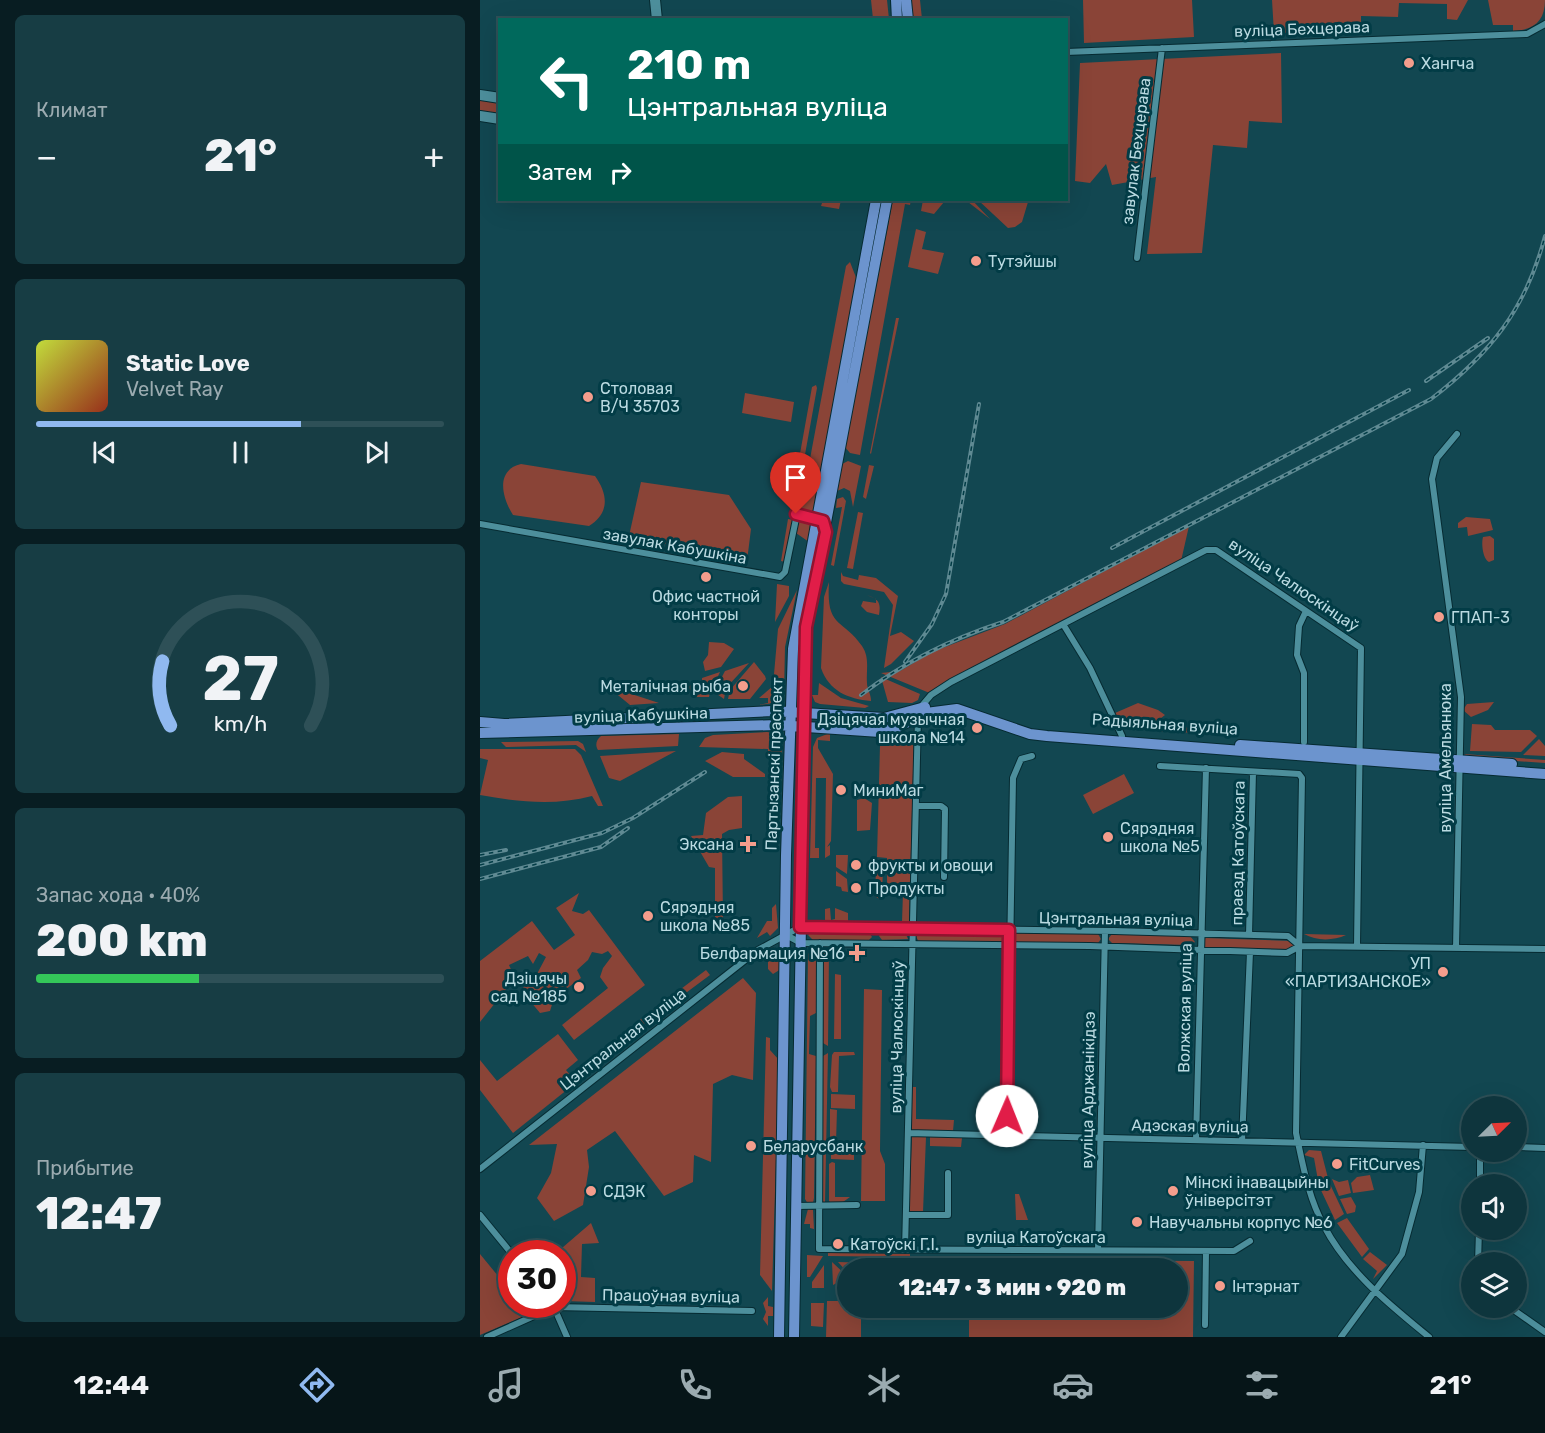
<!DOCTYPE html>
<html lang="ru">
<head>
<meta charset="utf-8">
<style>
  :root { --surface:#0e353d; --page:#173d44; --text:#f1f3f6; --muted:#9babb0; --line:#2e5057; --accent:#90b9f0 }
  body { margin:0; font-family:Rubik,sans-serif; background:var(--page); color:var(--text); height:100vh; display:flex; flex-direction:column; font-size:22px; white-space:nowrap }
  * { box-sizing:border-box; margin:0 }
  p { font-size:20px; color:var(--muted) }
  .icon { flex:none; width:33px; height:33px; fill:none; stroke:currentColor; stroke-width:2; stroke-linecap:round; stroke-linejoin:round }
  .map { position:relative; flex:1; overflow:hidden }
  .details { display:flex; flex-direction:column; gap:15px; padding:15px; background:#081d22; width:480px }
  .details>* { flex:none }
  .top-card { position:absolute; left:18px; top:18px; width:570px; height:183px; border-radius:0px; box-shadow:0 6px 24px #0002,0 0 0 2px var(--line); background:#00695c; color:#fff; overflow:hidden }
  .needle { width:39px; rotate:66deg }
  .buttons { position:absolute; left:981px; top:1096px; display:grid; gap:12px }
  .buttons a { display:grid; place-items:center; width:66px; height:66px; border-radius:50%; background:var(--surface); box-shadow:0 6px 24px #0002,0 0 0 2px var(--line); font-size:30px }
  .speed { position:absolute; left:18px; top:1240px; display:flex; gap:12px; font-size:30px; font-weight:700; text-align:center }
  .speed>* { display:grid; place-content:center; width:78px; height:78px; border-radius:50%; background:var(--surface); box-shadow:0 6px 24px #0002,0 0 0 2px var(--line); line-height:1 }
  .speed .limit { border:9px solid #d22; background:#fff; color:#111 }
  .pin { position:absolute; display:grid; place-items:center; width:51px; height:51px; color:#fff; margin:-62px -26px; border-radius:50% 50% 50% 0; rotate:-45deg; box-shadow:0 0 6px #0007 }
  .pin .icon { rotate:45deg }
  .me { position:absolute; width:66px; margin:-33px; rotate:1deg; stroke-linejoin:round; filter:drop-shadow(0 0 4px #0008) }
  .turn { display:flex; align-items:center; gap:21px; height:126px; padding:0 30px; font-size:27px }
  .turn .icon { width:78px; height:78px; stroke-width:2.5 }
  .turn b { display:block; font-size:42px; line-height:51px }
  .then { display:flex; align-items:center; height:57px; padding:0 30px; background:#0003; gap:12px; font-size:22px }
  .big { font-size:45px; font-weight:800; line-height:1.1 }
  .details .card { flex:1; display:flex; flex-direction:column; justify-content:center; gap:9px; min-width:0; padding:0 21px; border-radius:9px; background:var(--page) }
  .details .dial { align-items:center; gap:0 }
  .dial svg { height:156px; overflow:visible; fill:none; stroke:var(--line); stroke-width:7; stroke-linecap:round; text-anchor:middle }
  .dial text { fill:var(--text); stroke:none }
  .song { display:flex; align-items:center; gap:18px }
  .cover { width:72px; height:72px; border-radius:9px; background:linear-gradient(135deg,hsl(70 70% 55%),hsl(10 70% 35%)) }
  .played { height:6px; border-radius:3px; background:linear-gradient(90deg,var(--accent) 65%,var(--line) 65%) }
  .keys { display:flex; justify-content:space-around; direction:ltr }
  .heat { display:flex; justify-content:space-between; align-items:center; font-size:33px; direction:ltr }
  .charge { height:9px; border-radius:4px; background:linear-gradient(90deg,#34c759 40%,var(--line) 0) }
  .trip { position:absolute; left:357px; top:1258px; width:351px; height:60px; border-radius:30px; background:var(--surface); box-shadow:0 6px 24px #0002,0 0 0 2px var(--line); font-weight:800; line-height:60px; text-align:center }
  .menu { display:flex; height:96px; justify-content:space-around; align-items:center; background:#061518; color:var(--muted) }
  .menu .icon { width:42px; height:42px }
  .menu .active { color:var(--accent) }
  .menu b { font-size:27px; color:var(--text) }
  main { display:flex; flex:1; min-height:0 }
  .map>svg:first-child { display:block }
  .green { fill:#8a4437 }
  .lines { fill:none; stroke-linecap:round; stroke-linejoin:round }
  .street-casing { stroke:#062b32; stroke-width:8 }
  .secondary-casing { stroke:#062b32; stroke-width:12 }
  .primary-casing { stroke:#062b32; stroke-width:12 }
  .street { stroke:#4d8f9c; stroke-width:6 }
  .secondary { stroke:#4d8f9c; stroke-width:10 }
  .primary { stroke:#6c94ce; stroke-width:10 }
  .rail-casing { stroke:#5f8a93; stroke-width:4 }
  .rail { stroke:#023c46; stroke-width:1.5; stroke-dasharray:4.5; stroke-linecap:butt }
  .route-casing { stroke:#92132f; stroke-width:15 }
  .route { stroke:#e11d48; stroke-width:10 }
  .poi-dot { fill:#f49d8c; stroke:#023c46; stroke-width:2 }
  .labels { text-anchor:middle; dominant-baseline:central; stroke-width:6; stroke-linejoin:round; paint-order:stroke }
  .street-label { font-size:16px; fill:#badae1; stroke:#023c46 }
  .poi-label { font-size:16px; fill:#badae1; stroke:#023c46; text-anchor:start }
</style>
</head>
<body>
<main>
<section class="details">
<div class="card"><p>Климат</p>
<div class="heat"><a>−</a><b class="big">21°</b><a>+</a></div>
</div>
<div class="card">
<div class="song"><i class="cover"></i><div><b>Static Love</b><p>Velvet Ray</p></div></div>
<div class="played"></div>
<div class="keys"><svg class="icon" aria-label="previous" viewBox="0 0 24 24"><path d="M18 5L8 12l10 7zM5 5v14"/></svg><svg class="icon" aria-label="pause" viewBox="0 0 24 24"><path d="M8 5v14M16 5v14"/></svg><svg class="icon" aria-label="next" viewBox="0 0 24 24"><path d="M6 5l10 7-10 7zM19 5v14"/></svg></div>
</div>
<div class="card dial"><svg viewBox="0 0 100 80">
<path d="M14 69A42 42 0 1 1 86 69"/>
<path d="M14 69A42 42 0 0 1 10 36" stroke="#90b9f0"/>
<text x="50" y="56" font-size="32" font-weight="700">27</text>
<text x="50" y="72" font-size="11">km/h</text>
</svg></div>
<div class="card"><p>Запас хода · 40%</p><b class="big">200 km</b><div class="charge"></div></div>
<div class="card"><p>Прибытие</p><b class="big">12:47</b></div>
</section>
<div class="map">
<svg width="1065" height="1337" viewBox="0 0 1065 1337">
  <rect width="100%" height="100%" fill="#124751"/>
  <path class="green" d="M391,0H407L409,19H393Z
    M430,0H440L442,19H431Z
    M603,0H712L714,37L604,43Z
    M792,0H988L977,20L967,19V4L919,3L918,17L881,16V22H873L859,32L794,33Z
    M1008,0H1065C1065,21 1054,30 1033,31V25H1013Z
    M801,53L802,123L769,121L767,148L733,145L722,253L667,254L676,177L632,185L626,164L610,183L595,181L600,63Z
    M0,97L19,100V114L0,111Z
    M343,200H361L359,209L341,206Z
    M413,200H431L430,205L425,204L380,455L370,453L365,447Z
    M443,200H463L464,202L454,214L441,211Z
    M465,200H492L510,219L488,202Z
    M498,200H556L554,202H548L542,222L535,227L528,228Z
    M436,229L446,232L442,249L464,253L458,274L428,267Z
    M370,262L377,280L334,509L330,513L324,512L321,507L366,266Z
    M416,318H419L391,454L390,453Z
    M336,385L337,388L315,510L310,509L332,387Z
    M265,393L314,402L311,422L262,413Z
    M368,461L381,466L373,507L370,491L364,488L357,491L362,464Z
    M41,464L115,476C128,494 130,513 109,526L33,515C22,498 15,470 41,464Z
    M389,465L394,466L386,499L383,497Z
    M161,482L249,495L271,529L267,561L149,536Z
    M363,497L366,501L354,566L351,565L362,507L356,508L357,499Z
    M378,512L383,513L373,569L367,568Z
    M986,517L1010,519L1013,530L988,536L987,527L978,528V523Z
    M308,519L313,520L305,562L301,561Z
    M318,520L330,522L329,542L316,533Z
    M709,526L701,561L452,694L401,673L420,671L452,652L525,624Z
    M1010,536L1014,539V560L1009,562C1003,559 1001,544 1003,537Z
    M361,572L363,576L378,580L379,575L396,578L418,596L410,636L421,632L434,641L411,664L404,668L413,605L404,592L364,584L361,581Z
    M349,582C346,629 362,617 382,646C390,658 386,669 387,683C387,689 391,694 391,701C368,699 349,691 341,668L344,597Z
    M297,584L309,586V596L295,622Z
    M317,590L305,647L304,693L295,703L278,705L288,703V698H279L293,686V696L297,697L298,679L294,674L298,629Z
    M387,595C399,599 401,603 399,615L387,612L381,606L383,601L396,603V599Z
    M229,642L244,643L254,649L241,667L225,671L223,662L228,655Z
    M274,662L285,676L286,679L270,699H248L250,690Z
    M269,663L246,688L244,699L234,692L245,671Z
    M240,672L231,691L222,685V678Z
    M401,677L440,694L438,700L432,703L408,702Z
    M339,683L361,698L389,706L385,708L340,704L335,702L332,695H338Z
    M211,685L230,693L229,697H216L208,687Z
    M127,686L179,703L150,705Z
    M1014,702L1008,710L991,717L983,710L987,704Z
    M658,703L678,710L685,715L667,729H643L635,713Z
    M691,719L717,733L678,731Z
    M992,724L1011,725L1015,730H1050L1057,736L1041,752L990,751Z
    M287,732L294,733L302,740L300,806L294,802L295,757L288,754V749L219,747L225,738L233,735Z
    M350,733V741L338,740V748L353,774L351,841L347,847L350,845V855L345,858L346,778H336L335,848H339V858H330L333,747L337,738Z
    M199,734L198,746L118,750C115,745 116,740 121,736Z
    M422,734L434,736L429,922H422L423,892L407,891V858L397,857L400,745Z
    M1059,739L1065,746V756L1043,755Z
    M98,741L103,744L106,752L96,745L26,747L21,742Z
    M0,749H95L101,755L123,806H118L112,796C75,806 38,802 0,795L8,760L0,758Z
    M196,751L140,781L129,778L120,756Z
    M242,752L264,754V759L285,774V777H253L225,761Z
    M984,754L1065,760V763L992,758Z
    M644,774L654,793L613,814L603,795Z
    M262,796V828L249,830L242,834L243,920L235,921V868L229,867L211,836L223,835L226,813L248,797Z
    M384,798L392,803L390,830L377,831V800Z
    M356,855H368L367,874L356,867Z
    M399,865L403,868L402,896L399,899L395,896L396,868Z
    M356,871L367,879L368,892L362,891L361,887L356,886Z
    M99,893L92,911L103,914L109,910L165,985L94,1040L82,1025L128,988L120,977L123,968L132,956L128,951L122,954L112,952L108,960L97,970L101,978L74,998L70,1011L60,1013L41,990L58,972L66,957L59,953L53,964L48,956L29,965L35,978L0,1022V961L52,921L74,950L95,935L76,908Z
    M296,904L298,928L290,936L287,932L277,938L287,921H292V908Z
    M350,908L351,920L355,919V908L368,913V922L345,920V909Z
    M334,930L388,931L392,937L388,941L333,940L328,935Z
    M402,931L425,932L428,939L402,940L399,936Z
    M440,932L522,933L524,938L521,942H439L435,935Z
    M534,932L618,934L621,939L618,943L534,942Z
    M632,934L710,936L715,942L710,945L632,943L628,939Z
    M824,934L866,935C853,941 836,941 824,934Z
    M726,938L811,941L814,945L811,949L725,948L724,939Z
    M353,946L352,951L349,952L348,1046L343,1043V954L345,949Z
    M294,947L302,954L301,969L293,974L288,969V954L285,950Z
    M333,948L337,952L336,1013L330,1016L329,1054L336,1056L334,1198L333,1203L328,1204L325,1199L328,954Z
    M226,970L230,975L148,1036L156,1023Z
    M355,974L361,975V1039H354Z
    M263,978L276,993L273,1080L252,1075L233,1084L231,1162L214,1155L213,1182L184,1196L135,1131L107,1150L109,1167L103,1205L74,1221L57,1198L71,1173L77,1144L49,1145Z
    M384,989L402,990L400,1151L405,1164V1201H381Z
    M78,1034L98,1060L86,1070L91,1076L119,1054L123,1061L33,1133L0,1090V1060L17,1081Z
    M286,1037L290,1038V1050L299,1060L292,1291L280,1275Z
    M354,1052H374L375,1055L359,1056L358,1092H352L350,1087L352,1055Z
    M348,1053L345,1203L343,1204V1056Z
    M431,1087H436V1119L474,1120L473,1131L430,1130Z
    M351,1094L375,1095V1109L351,1108Z
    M350,1109L357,1110L356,1143H350Z
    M432,1136L446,1137L443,1212L429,1211Z
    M450,1136L482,1138L481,1147L450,1146Z
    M351,1146L374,1147V1160L351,1159Z
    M829,1150L841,1151L849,1182L864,1214L855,1220L839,1186L834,1158L824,1155Z
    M352,1162L355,1163V1197H370L363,1202L351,1203L349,1201V1164Z
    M890,1175L894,1190L873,1193L871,1183L877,1177Z
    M852,1179L859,1182L868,1180L871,1193L859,1196Z
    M535,1194H539L548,1220H536Z
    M871,1197L876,1206L875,1212L867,1214L860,1199Z
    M328,1209L333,1210L334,1229L330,1228V1224H324Z
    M867,1218L889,1249L882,1257L857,1223Z
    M111,1223L119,1243L102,1244L101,1277L115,1278V1302L83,1301L82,1254H75Z
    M890,1252L907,1265L893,1279L897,1271L883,1259Z
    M348,1253L430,1254V1257L348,1256Z
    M0,1254L23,1282L31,1274L32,1305H60L61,1309L0,1335Z
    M327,1255L343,1256L330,1277H327Z
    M544,1260L714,1261L713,1337H489V1308H698V1269H468V1262Z
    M352,1262L368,1277L353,1285Z
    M358,1262L394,1263L396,1266L389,1269H368L367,1272Z
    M344,1265V1288H332V1282Z
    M288,1297V1306L293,1307V1316H288V1326L283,1319L286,1312L283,1303Z
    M347,1301H367L368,1308H404V1318H381V1337H346Z
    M331,1303H344L343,1327L331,1326Z"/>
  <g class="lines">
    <defs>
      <path id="street" d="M586,52L1047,34L1065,24
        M657,258L682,48
        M0,524L300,577L305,572L317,514L336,518
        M583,624L610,668L642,736
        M440,708L451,695L471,682L726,550H736L881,648L877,946
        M824,742V673L817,655L819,626L826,611
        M680,766L819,774L822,778L816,1133C823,1165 828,1197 844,1226C868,1272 910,1305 949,1337
        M436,806H461L465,809L464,877
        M306,935L321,943L610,946L807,953L820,946L1065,949
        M769,935L773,772
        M340,943L339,1249L754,1251L770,1241
        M976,948L981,697L952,479L957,458L977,434
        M428,1133L992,1147
        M527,1135L533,778L541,759L552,756
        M716,1140L726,768
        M762,1141L770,952
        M1036,1147L1065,1148
        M0,1169L278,950L320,927L634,931L808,936L820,946
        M1000,1185V1152
        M316,1206L377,1205
        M0,1215L32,1254
        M426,1215H468V1173
        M425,1250L438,717
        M618,1250L625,931
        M998,1263L999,1230
        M73,1305L87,1337
        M1031,1308L1065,1332
        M725,1325L726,1251
        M7,1337L74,1307L272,1311
        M861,1337L922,1254L939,1192L943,1145"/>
      <path id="secondary" d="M175,0L177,20
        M0,95L20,98
        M0,116L20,119"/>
      <path id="primary" d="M416,0L417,20
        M426,0L428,20
        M0,722L24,724L292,711L404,718L445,707
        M0,733L297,725L400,732L418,727L446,713L477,709L550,734L567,736L1065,774
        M760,745L1032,764
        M299,1337L306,855L313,649L396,200
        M314,1337L326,628L407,200"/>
    </defs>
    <use href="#street" class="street-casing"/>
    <use href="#secondary" class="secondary-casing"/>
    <use href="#primary" class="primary-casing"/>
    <use href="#street" class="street"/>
    <use href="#secondary" class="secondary"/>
    <use href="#primary" class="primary"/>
    <defs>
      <path id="rail" d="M946,381L1008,338
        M632,548L929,390
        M425,662L452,624L466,594L499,404
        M381,695C424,662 471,639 523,622L951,399C1010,354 1046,309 1065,236
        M0,855L26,850
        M0,865L122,833L153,818L225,772
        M0,879L121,847L148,828"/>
    </defs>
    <use href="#rail" class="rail-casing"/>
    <use href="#rail" class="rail"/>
  </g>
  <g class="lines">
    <defs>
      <path id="route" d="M316,514L343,521L346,532L326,627L320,927L529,930L527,1116"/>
    </defs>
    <use href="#route" class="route-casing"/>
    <use href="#route" class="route"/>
  </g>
  <g class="poi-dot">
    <circle cx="929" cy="63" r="6"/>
    <circle cx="496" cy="261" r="6"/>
    <circle cx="108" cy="397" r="6"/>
    <circle cx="226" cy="577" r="6"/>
    <circle cx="959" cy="617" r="6"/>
    <circle cx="263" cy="686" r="6"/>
    <circle cx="497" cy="728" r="6"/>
    <circle cx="361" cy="790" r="6"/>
    <circle cx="628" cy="837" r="6"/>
    <path d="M265 835h6v6h6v6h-6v6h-6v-6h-6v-6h6z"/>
    <circle cx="376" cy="865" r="6"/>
    <circle cx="376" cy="888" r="6"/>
    <circle cx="168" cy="916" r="6"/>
    <path d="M374 944h6v6h6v6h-6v6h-6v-6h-6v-6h6z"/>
    <circle cx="963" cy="972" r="6"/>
    <circle cx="99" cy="987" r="6"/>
    <circle cx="271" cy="1146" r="6"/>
    <circle cx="857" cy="1164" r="6"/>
    <circle cx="111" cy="1191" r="6"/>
    <circle cx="693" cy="1191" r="6"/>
    <circle cx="657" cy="1222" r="6"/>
    <circle cx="358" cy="1244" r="6"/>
    <circle cx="740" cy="1286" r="6"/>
  </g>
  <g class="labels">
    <g class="street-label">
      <text transform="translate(822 29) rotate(-2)">вуліца Бехцерава</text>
      <text transform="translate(656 151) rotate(-83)">завулак Бехцерава</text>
      <text transform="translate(195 546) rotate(10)">завулак Кабушкіна</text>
      <text transform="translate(814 585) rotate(34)">вуліца Чалюскінцаў</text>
      <text transform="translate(161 715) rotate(-2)">вуліца Кабушкіна</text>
      <text transform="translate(685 724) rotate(4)">Радыяльная вуліца</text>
      <text transform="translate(965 758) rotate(-90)">вуліца Амельянюка</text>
      <text transform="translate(294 764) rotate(-88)">Партызанскі праспект</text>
      <text transform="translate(758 853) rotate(-89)">праезд Катоўскага</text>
      <text transform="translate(636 919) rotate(1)">Цэнтральная вуліца</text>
      <text transform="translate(705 1008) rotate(-89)">Волжская вуліца</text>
      <text transform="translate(417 1037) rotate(-89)">вуліца Чалюскінцаў</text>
      <text transform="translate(143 1039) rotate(-38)">Цэнтральная вуліца</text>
      <text transform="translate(608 1090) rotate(-89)">вуліца Арджанікідзэ</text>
      <text transform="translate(710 1126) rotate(1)">Адэская вуліца</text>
      <text x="556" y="1237">вуліца Катоўскага</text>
      <text transform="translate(191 1296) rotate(1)">Працоўная вуліца</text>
    </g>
    <g class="poi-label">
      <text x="941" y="63">Хангча</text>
      <text x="508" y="261">Тутэйшы</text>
      <text x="120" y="388">Столовая<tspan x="120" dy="18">В/Ч 35703</tspan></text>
      <text x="226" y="596" text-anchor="middle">Офис частной<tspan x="226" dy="18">конторы</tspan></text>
      <text x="971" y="617">ГПАП-3</text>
      <text x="251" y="686" text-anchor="end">Металічная рыба</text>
      <text x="485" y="719" text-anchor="end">Дзіцячая музычная<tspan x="485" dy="18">школа №14</tspan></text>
      <text x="373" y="790">МиниМаг</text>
      <text x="640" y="828">Сярэдняя<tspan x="640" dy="18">школа №5</tspan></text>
      <text x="254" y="844" text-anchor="end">Эксана</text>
      <text x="388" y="865">фрукты и овощи</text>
      <text x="388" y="888">Продукты</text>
      <text x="180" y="907">Сярэдняя<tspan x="180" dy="18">школа №85</tspan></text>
      <text x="365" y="953" text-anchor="end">Белфармация №16</text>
      <text x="951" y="963" text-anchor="end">УП<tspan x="951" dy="18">«ПАРТИЗАНСКОЕ»</tspan></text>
      <text x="87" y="978" text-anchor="end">Дзіцячы<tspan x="87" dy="18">сад №185</tspan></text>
      <text x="283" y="1146">Беларусбанк</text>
      <text x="869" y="1164">FitCurves</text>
      <text x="705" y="1182">Мінскі інавацыйны<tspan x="705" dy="18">ўніверсітэт</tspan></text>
      <text x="123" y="1191">СДЭК</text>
      <text x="669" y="1222">Навучальны корпус №6</text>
      <text x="370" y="1244">Катоўскі Г.І.</text>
      <text x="752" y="1286">Інтэрнат</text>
    </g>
  </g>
</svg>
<div class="buttons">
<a><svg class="needle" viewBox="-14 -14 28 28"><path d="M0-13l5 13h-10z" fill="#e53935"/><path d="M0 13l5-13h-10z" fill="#9babb0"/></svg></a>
<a><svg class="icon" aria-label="sound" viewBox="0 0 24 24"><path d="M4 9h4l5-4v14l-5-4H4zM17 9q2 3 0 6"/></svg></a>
<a><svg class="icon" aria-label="layers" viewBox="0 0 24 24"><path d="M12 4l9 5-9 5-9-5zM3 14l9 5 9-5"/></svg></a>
</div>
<div class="speed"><div class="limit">30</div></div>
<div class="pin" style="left:316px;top:514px;background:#d93025"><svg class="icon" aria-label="arrive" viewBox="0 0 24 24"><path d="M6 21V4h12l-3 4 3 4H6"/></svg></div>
<svg class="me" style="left:527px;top:1116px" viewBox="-20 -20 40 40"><circle r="19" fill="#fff"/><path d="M0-13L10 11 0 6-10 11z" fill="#e11d48"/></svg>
<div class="trip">12:47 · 3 мин · 920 m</div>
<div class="top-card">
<div class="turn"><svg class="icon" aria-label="left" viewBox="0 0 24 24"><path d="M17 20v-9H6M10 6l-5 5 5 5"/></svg><div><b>210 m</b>Цэнтральная вуліца</div></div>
<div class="then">Затем<svg class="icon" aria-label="right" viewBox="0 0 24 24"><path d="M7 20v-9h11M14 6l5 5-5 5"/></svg></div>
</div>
</div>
</main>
<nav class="menu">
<b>12:44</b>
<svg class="icon active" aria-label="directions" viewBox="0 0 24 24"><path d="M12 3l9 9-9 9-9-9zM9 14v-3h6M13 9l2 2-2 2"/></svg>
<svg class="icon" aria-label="music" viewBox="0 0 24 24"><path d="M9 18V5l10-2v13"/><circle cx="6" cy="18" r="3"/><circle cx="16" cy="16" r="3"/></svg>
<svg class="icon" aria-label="phone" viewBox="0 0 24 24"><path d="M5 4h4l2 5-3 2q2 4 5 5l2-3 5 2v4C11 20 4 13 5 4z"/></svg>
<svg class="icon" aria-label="climate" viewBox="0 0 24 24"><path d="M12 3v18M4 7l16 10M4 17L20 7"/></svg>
<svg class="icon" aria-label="car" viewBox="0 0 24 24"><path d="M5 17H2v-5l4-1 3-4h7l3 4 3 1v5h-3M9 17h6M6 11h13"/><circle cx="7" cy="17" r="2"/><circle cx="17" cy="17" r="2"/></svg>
<svg class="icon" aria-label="filters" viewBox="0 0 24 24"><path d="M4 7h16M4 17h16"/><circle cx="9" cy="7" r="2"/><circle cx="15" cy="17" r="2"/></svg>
<b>21°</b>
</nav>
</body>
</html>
